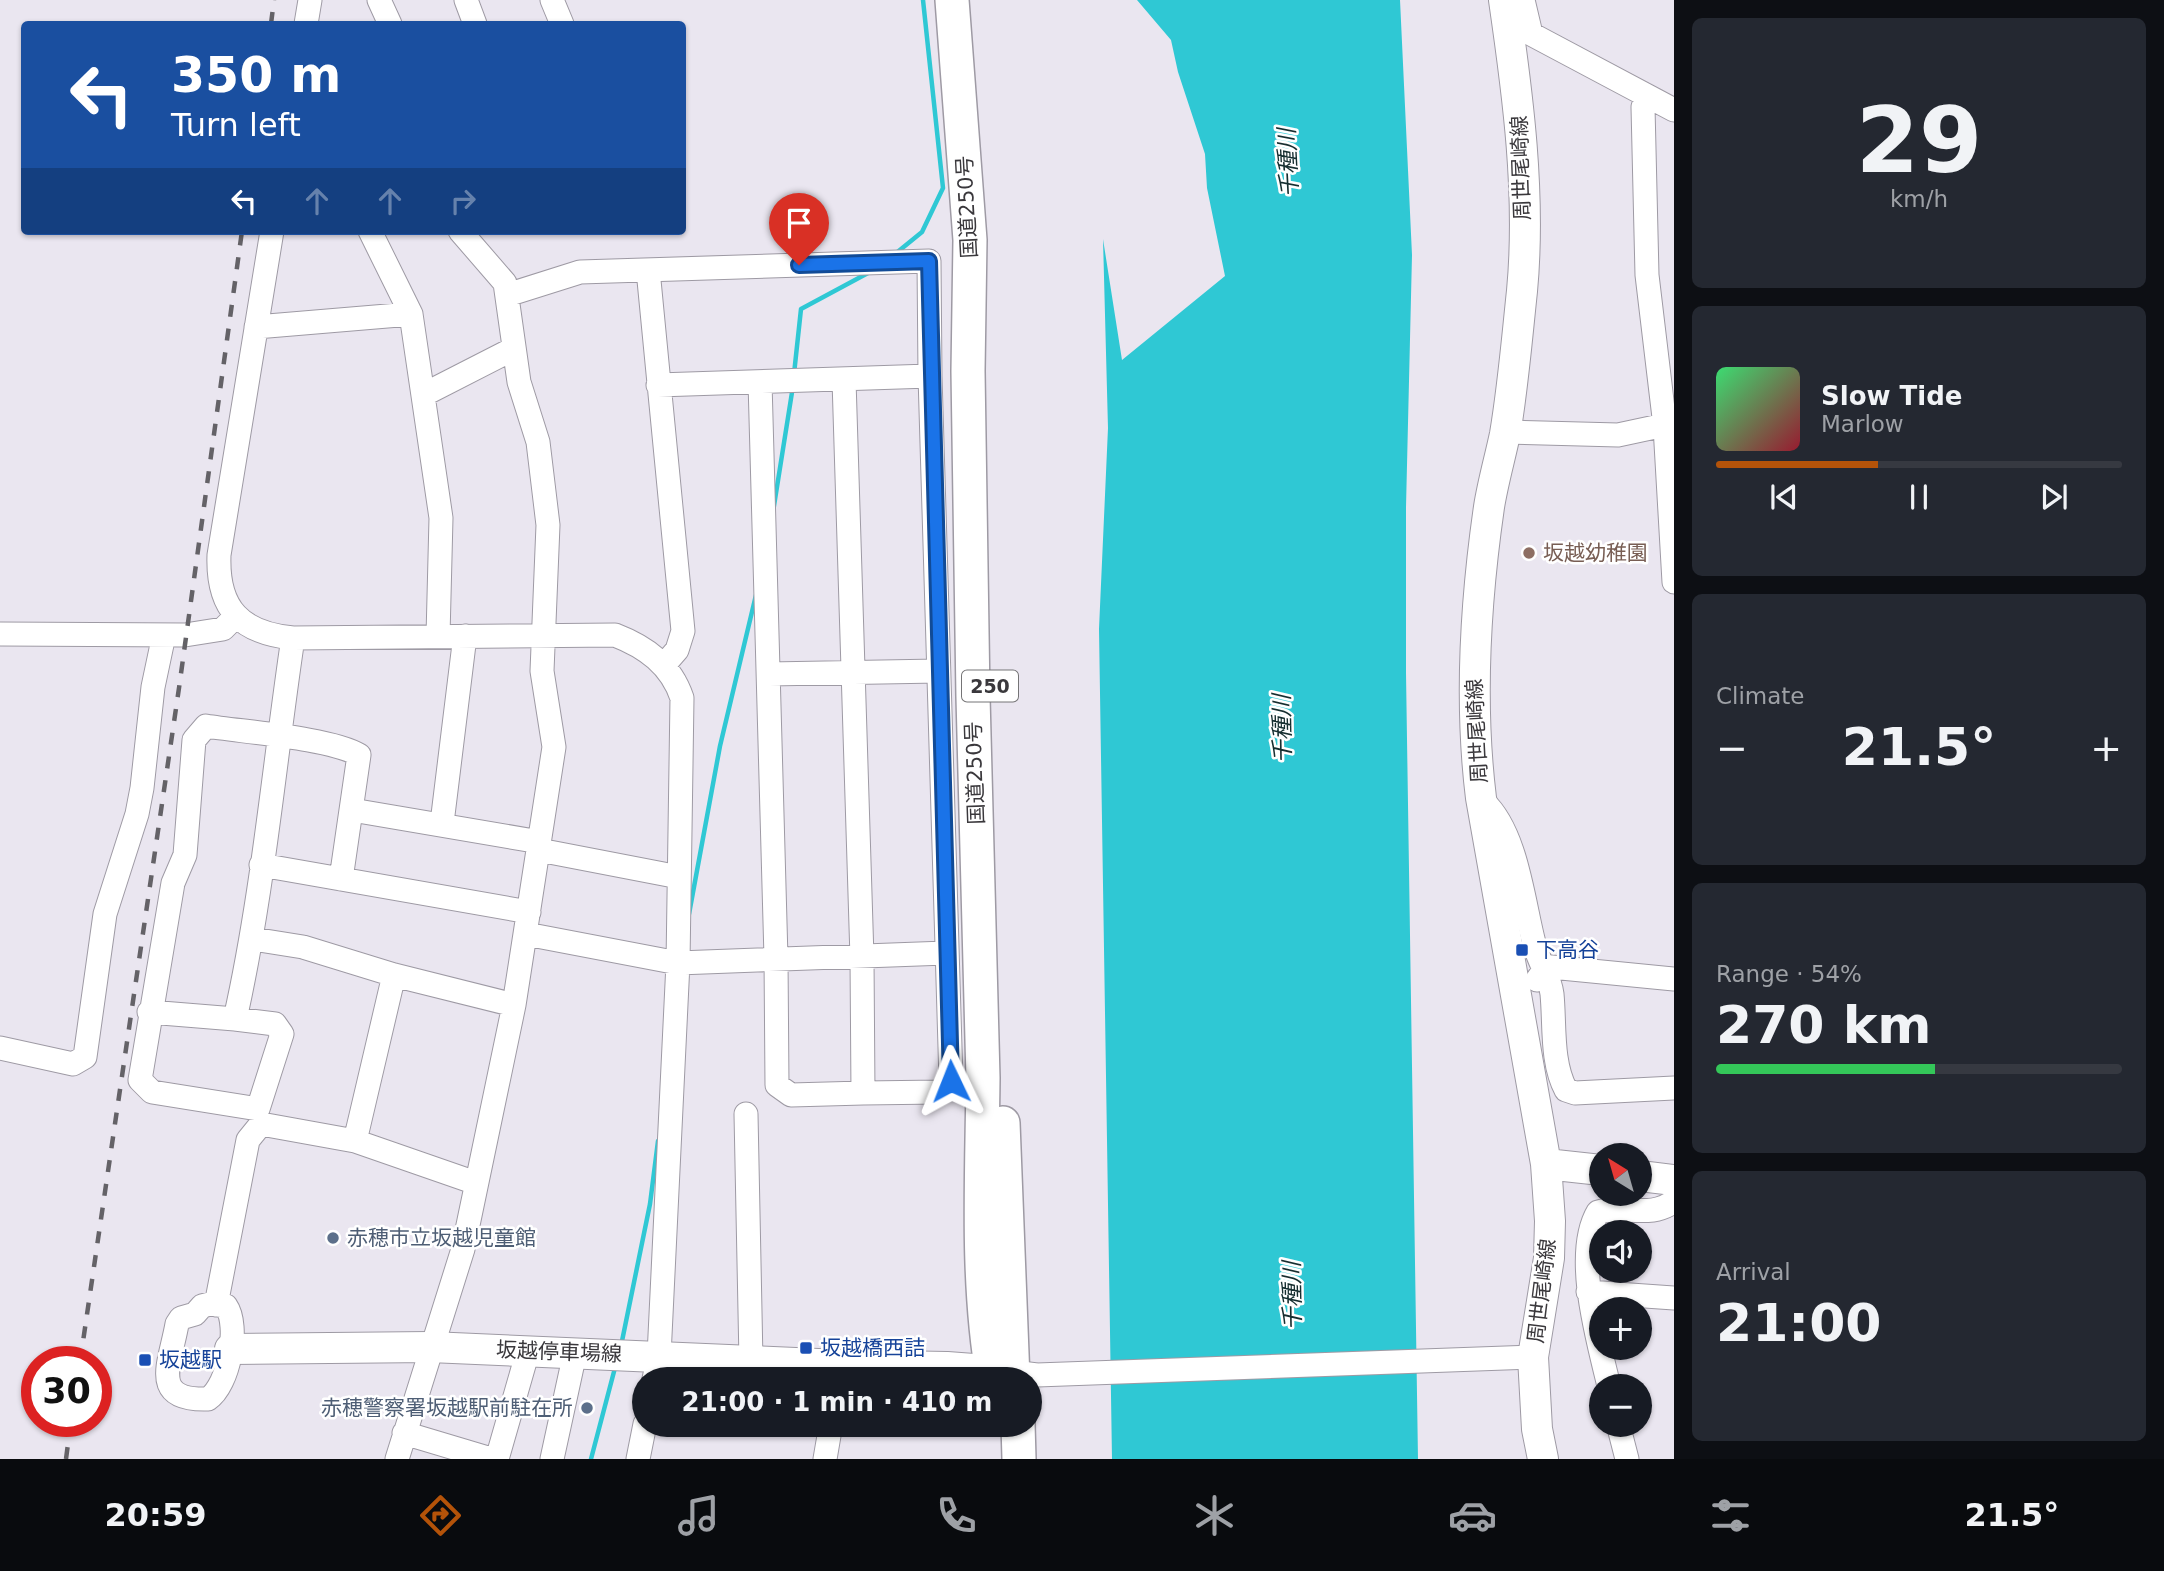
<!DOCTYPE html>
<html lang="en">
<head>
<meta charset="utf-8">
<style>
  :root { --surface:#171b24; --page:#242831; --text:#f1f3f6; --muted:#9ea1a6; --line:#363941; --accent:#b45309 }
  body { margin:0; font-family:"DejaVu Sans","Noto Sans JP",sans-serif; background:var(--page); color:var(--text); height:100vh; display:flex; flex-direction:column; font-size:26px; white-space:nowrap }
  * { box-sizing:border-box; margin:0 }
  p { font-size:23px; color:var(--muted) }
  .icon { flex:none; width:38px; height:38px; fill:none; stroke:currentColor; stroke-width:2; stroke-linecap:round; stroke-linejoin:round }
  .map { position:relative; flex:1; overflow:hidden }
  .panel { display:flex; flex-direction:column; gap:18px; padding:18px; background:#0d0f14; width:490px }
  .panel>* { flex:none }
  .guide { position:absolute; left:21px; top:21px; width:665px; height:214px; border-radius:7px; box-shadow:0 2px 5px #0004; background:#1a4fa0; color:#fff; overflow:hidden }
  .needle { width:46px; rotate:323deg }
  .buttons { position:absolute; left:1589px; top:1143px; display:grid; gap:14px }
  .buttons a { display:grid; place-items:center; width:63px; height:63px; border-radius:50%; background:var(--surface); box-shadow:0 2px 5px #0004; font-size:35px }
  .speed { position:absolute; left:21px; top:1346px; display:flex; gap:14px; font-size:35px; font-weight:700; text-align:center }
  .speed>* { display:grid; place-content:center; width:91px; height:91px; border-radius:50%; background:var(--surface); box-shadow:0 2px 5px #0004; line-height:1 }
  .speed .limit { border:10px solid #d22; background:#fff; color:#111 }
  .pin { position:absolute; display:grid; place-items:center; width:60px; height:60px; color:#fff; margin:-72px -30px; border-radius:50% 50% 50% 0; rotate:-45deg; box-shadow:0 0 7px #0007 }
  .pin .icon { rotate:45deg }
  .me { position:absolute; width:77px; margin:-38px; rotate:358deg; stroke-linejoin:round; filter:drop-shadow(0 0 5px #0008) }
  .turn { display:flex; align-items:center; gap:24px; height:147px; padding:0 35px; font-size:32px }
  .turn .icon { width:91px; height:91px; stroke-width:2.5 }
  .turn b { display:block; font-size:49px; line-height:60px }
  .lanes { display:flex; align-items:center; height:66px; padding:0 35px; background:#0003; justify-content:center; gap:35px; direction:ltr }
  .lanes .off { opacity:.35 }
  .big { font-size:52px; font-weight:800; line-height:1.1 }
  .panel .card { flex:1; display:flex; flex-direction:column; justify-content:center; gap:10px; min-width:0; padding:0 24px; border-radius:10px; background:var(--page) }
  .panel .dial { align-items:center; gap:0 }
  .dial b { font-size:91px; line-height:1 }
  .song { display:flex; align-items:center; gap:21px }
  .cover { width:84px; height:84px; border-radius:10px; background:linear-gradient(135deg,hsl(140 70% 55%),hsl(350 70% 35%)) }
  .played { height:7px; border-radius:4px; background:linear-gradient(90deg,var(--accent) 40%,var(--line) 40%) }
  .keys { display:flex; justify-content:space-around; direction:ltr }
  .heat { display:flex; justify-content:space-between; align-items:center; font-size:38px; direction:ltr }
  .charge { height:10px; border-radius:5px; background:linear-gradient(90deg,#34c759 54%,var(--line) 0) }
  .trip { position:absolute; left:632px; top:1367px; width:410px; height:70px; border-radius:35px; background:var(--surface); box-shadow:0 2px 5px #0004; font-weight:800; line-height:70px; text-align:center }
  .tabs { display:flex; height:112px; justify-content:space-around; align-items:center; background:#090b0e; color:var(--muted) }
  .tabs .icon { width:49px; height:49px }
  .tabs .on { color:var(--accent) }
  .tabs b { font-size:32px; color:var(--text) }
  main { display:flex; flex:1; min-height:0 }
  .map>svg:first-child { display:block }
  .water { fill:#2fc8d4 }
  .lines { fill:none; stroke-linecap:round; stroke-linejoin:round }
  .stream { stroke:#2fc8d4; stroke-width:4.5 }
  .minor-casing { stroke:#9e9aa4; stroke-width:25 }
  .major-casing { stroke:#9e9aa4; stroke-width:32 }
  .highway-casing { stroke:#9e9aa4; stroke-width:36 }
  .minor { stroke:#fff; stroke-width:23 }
  .major { stroke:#fff; stroke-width:30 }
  .highway { stroke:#fff; stroke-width:33 }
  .rail { stroke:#646267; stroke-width:4.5; stroke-dasharray:12 12; stroke-linecap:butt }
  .route-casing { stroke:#114b97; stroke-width:18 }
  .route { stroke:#1a73e8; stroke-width:12 }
  .education-dot { fill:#8d6e63; stroke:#fff; stroke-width:2.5 }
  .transit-dot { fill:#1a4fb4; stroke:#fff; stroke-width:2.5 }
  .service-dot { fill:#5c6f8a; stroke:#fff; stroke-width:2.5 }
  .labels { text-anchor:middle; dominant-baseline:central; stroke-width:5; stroke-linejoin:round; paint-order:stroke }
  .shield { fill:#fff; stroke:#757476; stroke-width:2 }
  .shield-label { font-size:19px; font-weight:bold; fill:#3a383c }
  .street-label { font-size:21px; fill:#3a383c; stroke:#fff }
  .education-label { font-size:21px; fill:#785e54; stroke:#fff; text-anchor:start }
  .transit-label { font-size:21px; fill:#164399; stroke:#fff; text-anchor:start }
  .service-label { font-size:21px; fill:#4e5e75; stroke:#fff; text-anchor:start }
  .water-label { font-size:23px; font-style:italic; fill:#162e30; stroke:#fff }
</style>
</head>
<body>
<main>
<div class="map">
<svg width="1674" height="1459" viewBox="0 0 1674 1459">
  <rect width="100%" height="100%" fill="#eae6f0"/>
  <path class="water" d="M1137,0H1400L1412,255L1406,507V673L1418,1459H1112L1099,629L1108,428L1103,239L1122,360L1225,276L1207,188L1205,154L1178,72L1171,40Z"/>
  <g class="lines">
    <path class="stream" d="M895,254L922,232L943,188L923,0
      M794,374L801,309L868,273
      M773,512L793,386
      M689,914L720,746L756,595
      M621,1346L650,1204L658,1141
      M591,1459L616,1364"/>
    <defs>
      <path id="minor" d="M379,0L390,24
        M466,0L475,24
        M552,0L562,24
        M1523,0L1531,34L1674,110
        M306,24L310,0
        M1647,96L1643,107L1647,275L1665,426L1674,582
        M272,231L219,555C217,609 241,633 293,638L615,635C646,647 671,665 682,698L678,963L659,1356L654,1379
        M370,231L411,314L441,518L438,636
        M648,270L683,631L677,650L664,665
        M507,295L580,272L929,261L930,376
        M256,327L411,314
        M760,382L776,958L777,1085L791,1095L863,1093L862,958L844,380
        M658,385L930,376L951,1081L940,1092L863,1093
        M423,395L513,349
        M1505,432L1618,435L1674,423
        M0,634L185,635L223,629L236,616
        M293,638C274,765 263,894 235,1019L275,1024L282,1034L258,1109L152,1092L140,1080L173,883L185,855L194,740L206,726C243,732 331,738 359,755L341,879
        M769,674L938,671
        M1484,802C1517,833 1523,901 1534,943C1538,961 1550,976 1552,994C1555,1025 1551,1062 1566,1090L1575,1093L1674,1088
        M352,810L540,842
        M442,823L465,636
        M539,850L679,877
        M261,865L529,912
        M526,934L678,963L946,953
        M253,939L303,947L394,975L514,1005
        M1537,980L1544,970L1551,967L1674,979
        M149,1012L235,1019
        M0,1048L73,1064L85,1057L105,914L137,814L142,788L153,687L164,635
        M746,1114L751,1361
        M355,1141L394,975
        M1588,1292L1674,1298
        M210,1304L226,1306C240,1326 229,1385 208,1399C149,1401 170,1364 177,1324L181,1318L195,1314L202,1306Z
        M216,1305L248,1140L261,1124L355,1141L476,1183
        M1013,1372L1037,1375L1533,1357
        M1609,1386C1598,1340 1573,1254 1598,1212C1624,1205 1652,1219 1674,1201
        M1618,1424L1627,1459
        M404,1433L491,1459
        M397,1459L463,1249L514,1005L554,747L542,671L548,525L538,442L519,382L505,283L460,231
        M497,1459L528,1351
        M552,1459L575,1353
        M638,1459L645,1424
        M825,1459L831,1424"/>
      <path id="major" d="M1504,0C1518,96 1531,195 1522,291C1517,338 1513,387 1505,434C1500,458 1493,482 1489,507C1475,604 1469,701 1481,798L1546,1164L1550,1221L1549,1258L1533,1357L1537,1429L1543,1459
        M1546,1164L1601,1170
        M1640,1176L1674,1180
        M230,1349L430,1347L841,1365L947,1367L1013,1372"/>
      <path id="highway" d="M952,0L970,240L968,371L973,697L983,1078C982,1177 976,1281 993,1379
        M1003,1123L1013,1379
        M1018,1424L1019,1459"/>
    </defs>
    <use href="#minor" class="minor-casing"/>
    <use href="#major" class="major-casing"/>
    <use href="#highway" class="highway-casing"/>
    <use href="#minor" class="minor"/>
    <use href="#major" class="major"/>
    <use href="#highway" class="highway"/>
    <path class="rail" d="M271,24L274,0
      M80,1362L179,688L242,231
      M66,1459L71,1421"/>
  </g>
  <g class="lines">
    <defs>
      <path id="route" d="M799,265L929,261L951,1081"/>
    </defs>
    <use href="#route" class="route-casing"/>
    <use href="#route" class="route"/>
  </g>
  <circle class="education-dot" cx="1529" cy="553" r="7"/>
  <g class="transit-dot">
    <rect x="1515" y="943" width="14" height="14" rx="3.5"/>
    <rect x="799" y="1341" width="14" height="14" rx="3.5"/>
    <rect x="138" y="1353" width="14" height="14" rx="3.5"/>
  </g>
  <g class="service-dot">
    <circle cx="333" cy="1238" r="7"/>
    <circle cx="587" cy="1408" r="7"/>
  </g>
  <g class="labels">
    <rect class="shield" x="962" y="670.5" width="56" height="31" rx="5"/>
    <g class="shield-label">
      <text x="990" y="686">250</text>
    </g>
    <g class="street-label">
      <text transform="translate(1521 168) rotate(-92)">周世尾崎線</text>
      <text transform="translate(967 207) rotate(-93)">国道250号</text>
      <text transform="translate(1477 731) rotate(-93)">周世尾崎線</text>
      <text transform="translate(975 773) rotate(-92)">国道250号</text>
      <text transform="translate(1542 1291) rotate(-83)">周世尾崎線</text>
      <text transform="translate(559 1352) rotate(2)">坂越停車場線</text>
    </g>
    <g class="education-label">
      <text x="1543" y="553">坂越幼稚園</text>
    </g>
    <g class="transit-label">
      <text x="1536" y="950">下高谷</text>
      <text x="820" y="1348">坂越橋西詰</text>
      <text x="159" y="1360">坂越駅</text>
    </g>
    <g class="service-label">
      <text x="347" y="1238">赤穂市立坂越児童館</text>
      <text x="573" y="1408" text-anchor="end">赤穂警察署坂越駅前駐在所</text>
    </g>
    <g class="water-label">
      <text transform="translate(1288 163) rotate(-93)">千種川</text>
      <text transform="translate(1282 729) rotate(-91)">千種川</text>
      <text transform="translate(1292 1296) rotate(-91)">千種川</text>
    </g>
  </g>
</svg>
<div class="buttons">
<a><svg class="needle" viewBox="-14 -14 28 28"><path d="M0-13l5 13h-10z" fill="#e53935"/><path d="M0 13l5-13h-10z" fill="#9ea1a6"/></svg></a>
<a><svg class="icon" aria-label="sound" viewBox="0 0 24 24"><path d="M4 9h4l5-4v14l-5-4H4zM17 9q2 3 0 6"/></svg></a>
<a>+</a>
<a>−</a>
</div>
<div class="speed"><div class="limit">30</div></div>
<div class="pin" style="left:799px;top:265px;background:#d93025"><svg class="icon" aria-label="arrive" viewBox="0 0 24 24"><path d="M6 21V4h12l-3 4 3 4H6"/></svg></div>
<svg class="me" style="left:951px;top:1081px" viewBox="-20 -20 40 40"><path d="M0-17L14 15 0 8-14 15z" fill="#1a73e8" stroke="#fff" stroke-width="4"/></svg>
<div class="trip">21:00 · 1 min · 410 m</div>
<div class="guide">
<div class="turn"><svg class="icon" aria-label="left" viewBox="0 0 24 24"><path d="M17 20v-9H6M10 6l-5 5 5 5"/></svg><div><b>350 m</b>Turn left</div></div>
<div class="lanes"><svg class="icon" aria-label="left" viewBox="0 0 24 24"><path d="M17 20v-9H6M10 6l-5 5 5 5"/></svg><svg class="icon off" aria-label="ahead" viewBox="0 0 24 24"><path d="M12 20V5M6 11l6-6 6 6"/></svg><svg class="icon off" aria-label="ahead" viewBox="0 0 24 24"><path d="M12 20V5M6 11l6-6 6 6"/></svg><svg class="icon off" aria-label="right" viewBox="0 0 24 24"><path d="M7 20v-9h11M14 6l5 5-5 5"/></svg></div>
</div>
</div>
<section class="panel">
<div class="card dial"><b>29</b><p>km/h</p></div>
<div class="card">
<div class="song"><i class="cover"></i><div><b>Slow Tide</b><p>Marlow</p></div></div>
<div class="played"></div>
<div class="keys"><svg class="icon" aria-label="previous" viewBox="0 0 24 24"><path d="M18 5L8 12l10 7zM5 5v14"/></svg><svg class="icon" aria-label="pause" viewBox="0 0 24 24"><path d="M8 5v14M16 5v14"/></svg><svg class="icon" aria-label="next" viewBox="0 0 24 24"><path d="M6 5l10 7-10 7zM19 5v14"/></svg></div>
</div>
<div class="card"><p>Climate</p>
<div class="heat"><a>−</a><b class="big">21.5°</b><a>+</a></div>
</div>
<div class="card"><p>Range · 54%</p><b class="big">270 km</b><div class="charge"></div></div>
<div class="card"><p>Arrival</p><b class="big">21:00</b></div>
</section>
</main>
<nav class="tabs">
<b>20:59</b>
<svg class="icon on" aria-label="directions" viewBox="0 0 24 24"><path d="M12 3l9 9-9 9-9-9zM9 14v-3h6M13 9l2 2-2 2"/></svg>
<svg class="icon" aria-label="music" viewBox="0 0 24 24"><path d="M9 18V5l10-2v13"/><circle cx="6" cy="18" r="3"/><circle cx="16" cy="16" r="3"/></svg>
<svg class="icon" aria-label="phone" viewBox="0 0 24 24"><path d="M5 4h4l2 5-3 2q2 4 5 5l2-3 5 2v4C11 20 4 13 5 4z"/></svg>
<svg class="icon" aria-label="climate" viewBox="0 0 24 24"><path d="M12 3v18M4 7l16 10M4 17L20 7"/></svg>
<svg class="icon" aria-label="car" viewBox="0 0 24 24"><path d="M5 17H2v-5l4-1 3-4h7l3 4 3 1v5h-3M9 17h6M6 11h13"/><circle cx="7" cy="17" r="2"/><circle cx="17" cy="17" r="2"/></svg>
<svg class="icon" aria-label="filters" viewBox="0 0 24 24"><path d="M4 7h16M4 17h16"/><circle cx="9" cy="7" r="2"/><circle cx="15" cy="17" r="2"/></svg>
<b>21.5°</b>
</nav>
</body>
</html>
